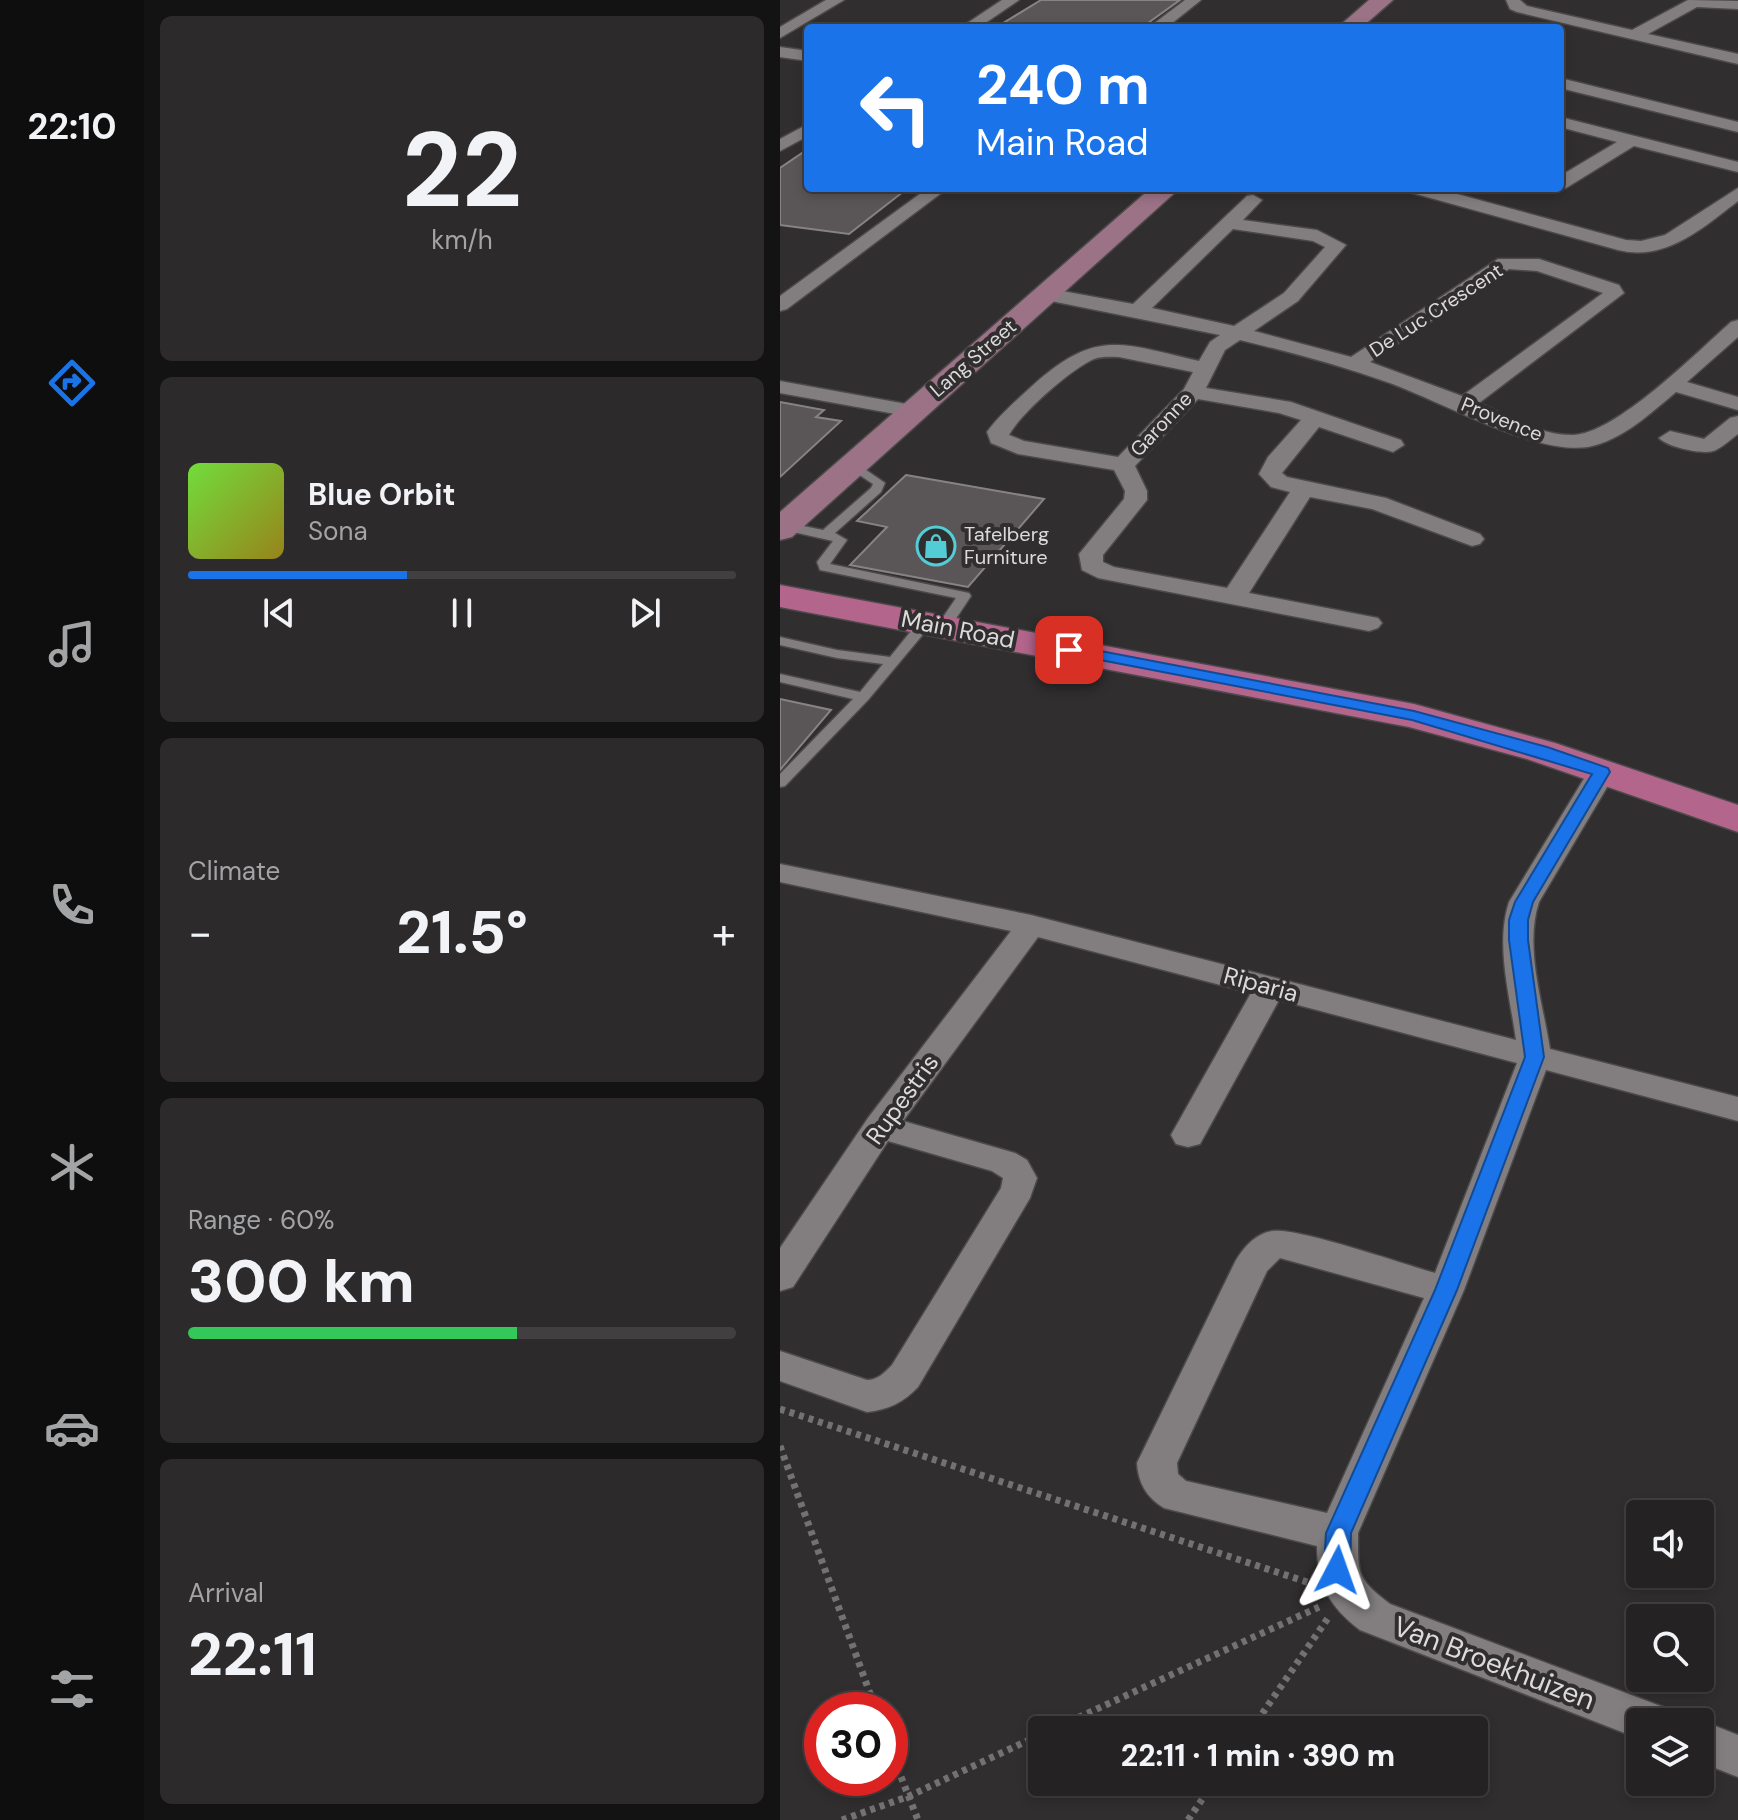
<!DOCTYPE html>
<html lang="en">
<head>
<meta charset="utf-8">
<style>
  :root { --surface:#252223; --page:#2d2a2b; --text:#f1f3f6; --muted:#a3a4a6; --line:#423f41; --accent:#1a73e8 }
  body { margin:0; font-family:"DM Sans",sans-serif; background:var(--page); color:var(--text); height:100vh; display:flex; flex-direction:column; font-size:30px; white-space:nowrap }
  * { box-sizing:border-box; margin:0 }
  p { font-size:26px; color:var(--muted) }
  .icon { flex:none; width:44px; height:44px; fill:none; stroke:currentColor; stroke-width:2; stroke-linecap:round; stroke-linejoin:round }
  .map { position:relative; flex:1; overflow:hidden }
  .details { display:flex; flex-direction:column; gap:16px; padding:16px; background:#141313; width:636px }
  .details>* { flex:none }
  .guide { position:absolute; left:24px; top:24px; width:760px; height:168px; border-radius:8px; box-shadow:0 4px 12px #0003,0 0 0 2px var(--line); background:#1a73e8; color:#fff; overflow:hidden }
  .tools { position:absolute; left:846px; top:1500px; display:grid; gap:16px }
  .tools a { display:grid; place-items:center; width:88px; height:88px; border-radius:8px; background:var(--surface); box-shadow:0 4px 12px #0003,0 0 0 2px var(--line); font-size:40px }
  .speed { position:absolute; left:24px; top:1692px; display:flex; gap:16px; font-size:40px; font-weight:700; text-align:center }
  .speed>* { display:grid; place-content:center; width:104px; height:104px; border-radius:50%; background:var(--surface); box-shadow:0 4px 12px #0003,0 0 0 2px var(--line); line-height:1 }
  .speed .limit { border:12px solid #d22; background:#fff; color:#111 }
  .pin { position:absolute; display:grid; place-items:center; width:68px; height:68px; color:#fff; margin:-34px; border-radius:16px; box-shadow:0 4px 12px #0006 }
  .me { position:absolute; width:88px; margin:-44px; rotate:4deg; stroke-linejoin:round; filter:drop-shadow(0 0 6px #0008) }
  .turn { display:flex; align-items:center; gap:28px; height:168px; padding:0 40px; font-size:36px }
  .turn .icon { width:104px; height:104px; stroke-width:2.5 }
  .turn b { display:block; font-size:56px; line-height:68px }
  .big { font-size:60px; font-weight:800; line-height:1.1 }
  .details .widget { flex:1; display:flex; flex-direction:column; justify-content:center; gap:12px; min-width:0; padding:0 28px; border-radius:12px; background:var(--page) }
  .details .dial { align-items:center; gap:0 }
  .dial b { font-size:104px; line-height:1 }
  .song { display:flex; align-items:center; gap:24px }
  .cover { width:96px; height:96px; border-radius:12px; background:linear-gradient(135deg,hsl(100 70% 55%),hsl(50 70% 35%)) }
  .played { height:8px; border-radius:4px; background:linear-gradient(90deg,var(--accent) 40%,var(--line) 40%) }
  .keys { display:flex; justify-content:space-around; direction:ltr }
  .heat { display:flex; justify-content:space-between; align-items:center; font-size:44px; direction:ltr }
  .charge { height:12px; border-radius:6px; background:linear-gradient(90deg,#34c759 60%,var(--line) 0) }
  .trip { position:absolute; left:248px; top:1716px; width:460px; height:80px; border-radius:8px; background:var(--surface); box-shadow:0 4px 12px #0003,0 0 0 2px var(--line); font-weight:800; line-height:80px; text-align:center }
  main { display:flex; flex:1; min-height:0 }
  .dock { display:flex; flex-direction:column; width:144px; justify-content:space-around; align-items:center; background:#0f0e0e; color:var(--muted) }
  .dock .icon { width:56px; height:56px }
  .dock .active { color:var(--accent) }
  .dock b { font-size:36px; color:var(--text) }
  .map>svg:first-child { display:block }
  .building { fill:#5a5658; stroke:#878384; stroke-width:2 }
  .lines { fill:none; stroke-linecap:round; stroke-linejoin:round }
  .lane-casing { stroke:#4c494a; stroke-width:3 }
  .street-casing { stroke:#4c494a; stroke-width:3 }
  .secondary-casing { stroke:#4c494a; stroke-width:3 }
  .primary-casing { stroke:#4c494a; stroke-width:3 }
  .path { stroke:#747172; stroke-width:7; stroke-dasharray:5 5; stroke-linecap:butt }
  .lane { fill:#827e80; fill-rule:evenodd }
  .street { fill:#827e80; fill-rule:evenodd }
  .secondary { fill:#9b7286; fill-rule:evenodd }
  .primary { fill:#b3658c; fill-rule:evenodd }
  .route { fill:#1a73e8; stroke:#114b97; stroke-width:2 }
  .labels { text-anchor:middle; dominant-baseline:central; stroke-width:8; stroke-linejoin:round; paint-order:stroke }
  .far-street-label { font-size:20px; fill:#dcdada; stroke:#312e2f }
  .far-poi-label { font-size:20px; fill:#dcdada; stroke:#312e2f; text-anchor:start }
  .street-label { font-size:24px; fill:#dcdada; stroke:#312e2f }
  .near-street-label { font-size:28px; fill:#dcdada; stroke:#312e2f }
</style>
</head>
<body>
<main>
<nav class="dock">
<b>22:10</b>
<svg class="icon active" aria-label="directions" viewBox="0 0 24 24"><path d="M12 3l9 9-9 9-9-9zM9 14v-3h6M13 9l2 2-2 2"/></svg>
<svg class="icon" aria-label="music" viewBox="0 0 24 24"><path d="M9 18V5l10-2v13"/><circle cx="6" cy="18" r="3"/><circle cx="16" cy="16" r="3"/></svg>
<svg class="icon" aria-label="phone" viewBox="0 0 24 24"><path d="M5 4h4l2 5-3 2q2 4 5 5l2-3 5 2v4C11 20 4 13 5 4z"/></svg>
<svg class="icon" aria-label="climate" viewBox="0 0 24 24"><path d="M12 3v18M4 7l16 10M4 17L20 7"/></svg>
<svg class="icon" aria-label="car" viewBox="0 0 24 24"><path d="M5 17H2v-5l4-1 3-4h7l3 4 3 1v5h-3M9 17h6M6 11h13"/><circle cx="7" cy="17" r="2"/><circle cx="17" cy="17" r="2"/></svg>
<svg class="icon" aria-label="filters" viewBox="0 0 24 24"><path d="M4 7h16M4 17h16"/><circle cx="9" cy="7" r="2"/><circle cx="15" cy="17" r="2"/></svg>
</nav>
<section class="details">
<div class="widget dial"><b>22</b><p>km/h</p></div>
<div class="widget">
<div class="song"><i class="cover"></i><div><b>Blue Orbit</b><p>Sona</p></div></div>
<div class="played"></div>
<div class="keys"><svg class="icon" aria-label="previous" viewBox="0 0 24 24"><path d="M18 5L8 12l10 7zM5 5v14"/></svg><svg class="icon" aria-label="pause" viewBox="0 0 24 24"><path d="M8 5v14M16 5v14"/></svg><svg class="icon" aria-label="next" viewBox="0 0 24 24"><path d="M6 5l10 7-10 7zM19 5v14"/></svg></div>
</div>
<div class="widget"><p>Climate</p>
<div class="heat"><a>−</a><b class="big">21.5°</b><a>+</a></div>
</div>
<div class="widget"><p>Range · 60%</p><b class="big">300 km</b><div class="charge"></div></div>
<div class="widget"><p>Arrival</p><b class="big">22:11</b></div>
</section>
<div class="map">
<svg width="958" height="1820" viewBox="0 0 958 1820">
  <rect width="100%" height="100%" fill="#312e2f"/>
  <path class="building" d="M261,0H400L361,28H215Z
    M28,149V188H128L69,234L0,225V168Z
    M0,402L44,410L36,417L61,421L0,477Z
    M126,475L264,499L188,587L70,565L107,527L77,521Z
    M0,699L51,710L0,770Z"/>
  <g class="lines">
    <defs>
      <path id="lane" d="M73,461L105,483L101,492L55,533L67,540L50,564L189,593L191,596L169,629H159L157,626L176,598L40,570L37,562L53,541L0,529V523L4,522L43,530L91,488L93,484L69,468L67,465Z
        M145,619L150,620V626L88,700L5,786L0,787V774L73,699L0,682V674L80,692L103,664L57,658L0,645V637L57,650L110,657L140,620Z"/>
      <path id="street" d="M46,0H64L0,38V27Z
        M222,0H239L198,28H180Z
        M405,0H421L386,28H368Z
        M726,0H740L747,6L852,30L908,0L958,1V9L917,7L868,34L958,54V64L737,12L730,9Z
        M0,47L28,51V61L0,57Z
        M780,78L958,122V132L780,88Z
        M780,117L958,162V172L854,146L786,188H775H780V176L837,142L780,127Z
        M28,124V136L0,151V139Z
        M148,188H168L7,309L0,311V296Z
        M626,188H655L846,240L861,241L885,235L958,188V201C923,228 885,262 838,250L629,192Z
        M473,195L482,200L463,220L537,230L566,245L518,301L474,331L571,357L718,259H759L839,285L844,293L699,403C729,416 759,435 792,435C835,435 918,351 951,322L958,320V337L907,382L958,397V410L896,392C871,413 841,441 808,447C754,455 661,401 607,382C559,365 510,352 460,340L445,350L426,388L511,402L621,440L624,445L613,452L539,427L502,473L507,477L606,498L700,534L704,539L700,544L692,546L592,509L530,497L469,593L598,618L602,623L598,628L589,631L318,578L302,570L299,554L344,499L345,491L334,470L238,454L211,443L207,432C219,415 236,401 251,387C316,328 340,343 419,361L430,342L440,335L266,300L256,294L266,288L353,304L467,196ZM453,229L533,241L545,247L504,293L454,326L372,308ZM729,269L757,271L823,293L682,396L590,362ZM339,357L413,372L404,389L338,457L244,441L229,435C241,413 290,370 314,359C322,356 330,357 339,357ZM418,399L499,413L521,420L488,457L479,474L491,487L510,492L447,588L334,567L323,562V555L367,500V491L355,466Z
        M0,381L132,405L143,411L132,417L0,393Z
        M958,416V434C951,439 944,446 936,450C925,456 887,447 879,438L890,431L924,439L950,418Z
        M822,764L832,766L836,772L759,902C744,947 763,1003 770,1049L958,1097V1121L766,1070L684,1290L578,1533C578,1574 576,1578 610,1604L883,1707L890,1722H860V1739L580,1630C550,1607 537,1585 537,1546L384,1508C367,1498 358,1483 357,1463L455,1262C463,1248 475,1234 492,1231C517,1227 623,1264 655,1273L737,1063L499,1000L420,1144L408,1147L396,1144L391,1135L471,993L258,937L123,1121L235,1153L247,1160L257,1178L250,1198L138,1387C124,1402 108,1410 87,1412L0,1381V1351L87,1380C98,1380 104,1373 112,1365L221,1188L223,1178L212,1171L108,1141L13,1287L0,1291V1248L88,1118L231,931L0,882V864L251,915L736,1040C730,996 715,945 729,902L808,772L812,766ZM500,1258L644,1298L547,1513L406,1481L398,1474L397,1463L487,1271Z
        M920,1720L958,1735V1777L920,1762V1722H915Z"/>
      <path id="secondary" d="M589,0H613L581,28H557Z
        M371,188H400L12,537L0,540V512Z"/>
      <path id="primary" d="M0,585L634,704L775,743L958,805V832L747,759L629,727L0,607Z"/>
    </defs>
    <use href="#lane" class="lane-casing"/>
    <use href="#street" class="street-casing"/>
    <use href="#secondary" class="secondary-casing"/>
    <use href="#primary" class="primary-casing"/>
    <path class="path" d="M0,1409L530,1583
      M0,1446L96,1710
      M271,1730L539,1607
      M471,1730L548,1618
      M110,1749L138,1820
      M62,1820L127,1797L262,1734
      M408,1820L434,1782"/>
    <use href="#lane" class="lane"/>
    <use href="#street" class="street"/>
    <use href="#secondary" class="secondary"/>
    <use href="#primary" class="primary"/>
  </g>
  <path class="route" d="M289,645L634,711L767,747L828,768L830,772L753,902L748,920V940L764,1057L677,1290L571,1533L570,1570L566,1578L557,1581L548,1578L544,1570L546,1533L655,1290L745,1057L729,940V920L735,902L812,774L632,720L284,653L281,650Z"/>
  <defs>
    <symbol id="shop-ring" viewBox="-11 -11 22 22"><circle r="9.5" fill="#312e2f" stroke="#52ccd5" stroke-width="1.5"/><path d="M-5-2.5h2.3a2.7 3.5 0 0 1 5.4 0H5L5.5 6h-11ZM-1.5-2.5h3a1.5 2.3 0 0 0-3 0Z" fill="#52ccd5"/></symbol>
  </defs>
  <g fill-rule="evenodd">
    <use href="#shop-ring" x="134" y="524" width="44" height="44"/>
  </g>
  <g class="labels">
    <g class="far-street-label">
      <text transform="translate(656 310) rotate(-33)">De Luc Crescent</text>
      <text transform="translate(193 358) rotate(-41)">Lang Street</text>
      <text transform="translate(722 419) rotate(22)">Provence</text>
      <text transform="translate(381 424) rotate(-47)">Garonne</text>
    </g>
    <g class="far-poi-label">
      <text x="184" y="534">Tafelberg<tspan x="184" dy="23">Furniture</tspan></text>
    </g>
    <g class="street-label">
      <text transform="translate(178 629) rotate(11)">Main Road</text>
      <text transform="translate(481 984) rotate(15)">Riparia</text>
      <text transform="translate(122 1099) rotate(-54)">Rupestris</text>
    </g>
    <g class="near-street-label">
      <text transform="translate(714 1663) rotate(21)">Van Broekhuizen</text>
    </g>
  </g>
</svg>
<div class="tools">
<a><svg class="icon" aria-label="sound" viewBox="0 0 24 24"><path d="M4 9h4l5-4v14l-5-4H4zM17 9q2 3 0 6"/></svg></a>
<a><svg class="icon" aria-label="search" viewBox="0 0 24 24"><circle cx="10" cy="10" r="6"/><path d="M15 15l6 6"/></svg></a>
<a><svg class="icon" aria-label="layers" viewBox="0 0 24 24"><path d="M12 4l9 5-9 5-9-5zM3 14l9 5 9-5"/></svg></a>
</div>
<div class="speed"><div class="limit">30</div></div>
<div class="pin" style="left:289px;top:650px;background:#d93025"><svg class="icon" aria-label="arrive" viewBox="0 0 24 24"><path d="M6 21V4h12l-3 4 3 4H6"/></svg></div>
<svg class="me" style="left:557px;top:1570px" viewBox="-20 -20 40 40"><path d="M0-17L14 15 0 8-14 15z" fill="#1a73e8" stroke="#fff" stroke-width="4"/></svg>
<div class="trip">22:11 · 1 min · 390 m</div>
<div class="guide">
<div class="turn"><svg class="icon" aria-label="left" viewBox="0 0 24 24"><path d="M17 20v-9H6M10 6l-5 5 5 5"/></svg><div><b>240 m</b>Main Road</div></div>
</div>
</div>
</main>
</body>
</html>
